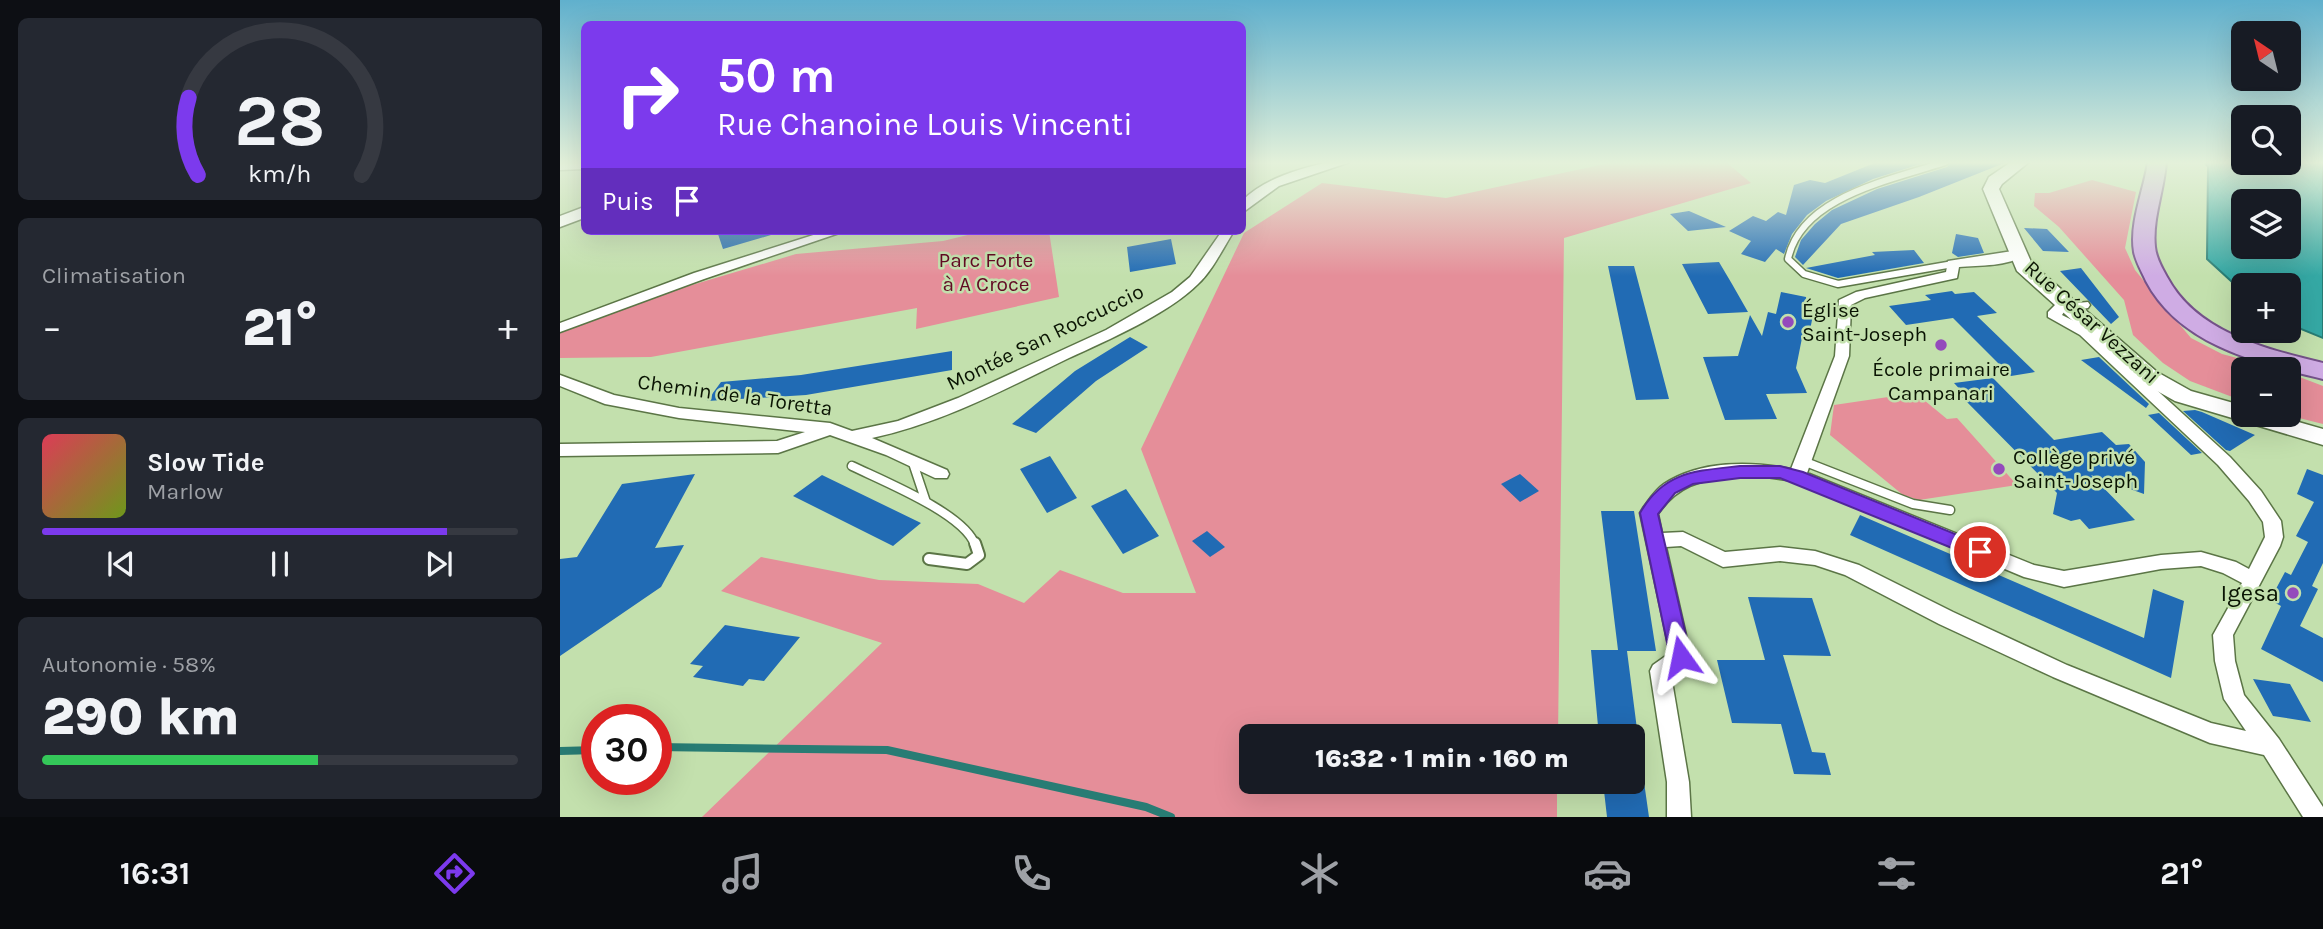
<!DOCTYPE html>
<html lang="fr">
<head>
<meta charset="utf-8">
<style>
  :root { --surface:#171b24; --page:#242831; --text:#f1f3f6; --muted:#9ea1a6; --line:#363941; --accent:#7c3aed }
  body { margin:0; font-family:Karla,sans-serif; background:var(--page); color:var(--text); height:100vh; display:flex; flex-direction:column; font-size:26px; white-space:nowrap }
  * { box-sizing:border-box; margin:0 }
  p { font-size:23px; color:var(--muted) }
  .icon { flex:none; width:38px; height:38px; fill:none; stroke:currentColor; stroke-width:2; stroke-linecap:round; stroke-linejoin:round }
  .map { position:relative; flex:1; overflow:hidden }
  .side { display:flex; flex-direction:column; gap:18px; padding:18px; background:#0d0f14; width:560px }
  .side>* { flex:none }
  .banner { position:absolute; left:21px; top:21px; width:665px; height:214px; border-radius:10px; box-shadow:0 7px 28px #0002; background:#7c3aed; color:#fff; overflow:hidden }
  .needle { width:46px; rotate:325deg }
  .fabs { position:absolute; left:1671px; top:21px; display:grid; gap:14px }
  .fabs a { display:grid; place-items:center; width:70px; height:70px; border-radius:10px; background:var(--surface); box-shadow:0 7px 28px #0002; font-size:35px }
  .speed { position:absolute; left:21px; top:704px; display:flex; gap:14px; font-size:35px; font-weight:700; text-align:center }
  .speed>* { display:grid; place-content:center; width:91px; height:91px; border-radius:50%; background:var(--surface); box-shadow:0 7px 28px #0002; line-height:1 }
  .speed .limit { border:10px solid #d22; background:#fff; color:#111 }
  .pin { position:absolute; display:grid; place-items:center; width:60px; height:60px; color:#fff; margin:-30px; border:4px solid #fff; border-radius:50%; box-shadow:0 2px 7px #0007 }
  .me { position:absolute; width:77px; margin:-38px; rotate:348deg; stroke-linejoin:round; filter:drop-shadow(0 0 5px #0008) }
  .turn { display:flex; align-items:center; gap:24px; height:147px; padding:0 21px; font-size:32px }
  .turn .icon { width:91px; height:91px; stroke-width:2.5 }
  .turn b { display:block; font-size:49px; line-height:60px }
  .then { display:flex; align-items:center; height:66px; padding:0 21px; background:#0003; gap:14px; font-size:26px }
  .big { font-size:52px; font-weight:800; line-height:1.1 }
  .side .widget { flex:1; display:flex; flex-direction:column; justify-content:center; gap:10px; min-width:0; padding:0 24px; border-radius:10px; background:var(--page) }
  .side .dial { align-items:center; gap:0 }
  .dial svg { height:182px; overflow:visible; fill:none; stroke:var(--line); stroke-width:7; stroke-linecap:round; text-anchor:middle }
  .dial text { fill:var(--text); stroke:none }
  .song { display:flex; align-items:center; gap:21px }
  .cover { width:84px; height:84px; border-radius:10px; background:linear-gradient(135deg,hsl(350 70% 55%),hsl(80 70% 35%)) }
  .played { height:7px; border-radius:4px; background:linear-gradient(90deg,var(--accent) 85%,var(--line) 85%) }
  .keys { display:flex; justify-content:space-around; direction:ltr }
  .heat { display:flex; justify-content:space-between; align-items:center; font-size:38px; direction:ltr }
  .charge { height:10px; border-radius:5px; background:linear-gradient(90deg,#34c759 58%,var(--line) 0) }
  .trip { position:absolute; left:679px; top:724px; width:406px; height:70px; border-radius:10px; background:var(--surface); box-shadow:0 7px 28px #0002; font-weight:800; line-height:70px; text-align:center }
  .menu { display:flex; height:112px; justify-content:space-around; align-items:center; background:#090b0e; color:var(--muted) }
  .menu .icon { width:49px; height:49px }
  .menu .on { color:var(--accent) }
  .menu b { font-size:32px; color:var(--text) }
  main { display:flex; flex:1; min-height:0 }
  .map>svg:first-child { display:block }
  .green { fill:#e58e99 }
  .water { fill:#35a9a5; stroke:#287c74; stroke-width:2; fill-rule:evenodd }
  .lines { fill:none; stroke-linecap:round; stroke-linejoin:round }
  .stream { stroke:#287c74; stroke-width:8 }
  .building { fill:#216bb4 }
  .service-far2-casing { stroke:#5b7546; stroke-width:9 }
  .service-far1-casing { stroke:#5b7546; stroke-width:11 }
  .service-casing { stroke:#5b7546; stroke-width:14 }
  .minor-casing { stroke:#5b7546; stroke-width:3 }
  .secondary-casing { stroke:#5b7546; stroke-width:3 }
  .primary-casing { stroke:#75528a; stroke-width:4 }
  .service-far2 { stroke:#fff; stroke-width:6 }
  .service-far1 { stroke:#fff; stroke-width:8 }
  .service { stroke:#fff; stroke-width:10 }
  .minor { fill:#fff; fill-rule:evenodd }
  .secondary { fill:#fff; fill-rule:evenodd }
  .primary { fill:#cface4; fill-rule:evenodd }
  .route { fill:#7c3aed; stroke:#51269a; stroke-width:2 }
  .poi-dot { fill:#944abc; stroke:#c3e0ad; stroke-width:2.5 }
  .labels { text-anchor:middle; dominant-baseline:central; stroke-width:5; stroke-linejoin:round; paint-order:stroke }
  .park-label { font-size:21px; fill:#620b24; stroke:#c3e0ad }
  .poi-label { font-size:21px; fill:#0a1403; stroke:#c3e0ad; text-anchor:start }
  .street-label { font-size:21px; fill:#0a1403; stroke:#c3e0ad }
  .near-poi-label { font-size:24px; fill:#0a1403; stroke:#c3e0ad; text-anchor:end }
</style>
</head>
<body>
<main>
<section class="side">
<div class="widget dial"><svg viewBox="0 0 100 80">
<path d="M14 69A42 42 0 1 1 86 69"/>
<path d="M14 69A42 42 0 0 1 10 35" stroke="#7c3aed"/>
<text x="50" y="56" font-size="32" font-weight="700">28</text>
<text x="50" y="72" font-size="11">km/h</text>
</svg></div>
<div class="widget"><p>Climatisation</p>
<div class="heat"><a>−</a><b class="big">21°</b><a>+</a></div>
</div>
<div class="widget">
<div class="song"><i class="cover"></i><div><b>Slow Tide</b><p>Marlow</p></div></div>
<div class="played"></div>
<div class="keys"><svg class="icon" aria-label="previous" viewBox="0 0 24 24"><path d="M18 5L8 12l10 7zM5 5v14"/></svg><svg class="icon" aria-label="pause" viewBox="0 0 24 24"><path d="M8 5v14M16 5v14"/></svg><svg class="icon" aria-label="next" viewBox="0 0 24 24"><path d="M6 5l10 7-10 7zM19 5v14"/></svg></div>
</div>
<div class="widget"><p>Autonomie · 58%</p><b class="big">290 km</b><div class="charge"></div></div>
</section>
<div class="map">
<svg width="1763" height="817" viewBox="0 0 1763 817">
  <rect width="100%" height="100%" fill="#c3e0ad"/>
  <path class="green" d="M1054,162H1166L1191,183L1004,238L998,737H691V782H997V817H142L322,643L161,591L201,557L319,580L418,584L464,603L500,570L563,593H636L581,449L684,233L762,183L886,198Z
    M1532,180L1576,192L1565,248L1575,270L1609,312L1631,338L1662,354L1718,369H1684L1683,401L1630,381L1603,363L1573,335L1564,300L1499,227L1474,206L1475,193H1489Z
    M424,231H489L499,297L356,329L357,308L91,357L0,358V333L112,291L236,254L383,241Z
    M1729,373L1763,386V424L1727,415Z
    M1335,396L1364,400L1387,419L1397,418L1457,485L1359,500L1343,495L1270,435L1274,405Z"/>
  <path class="water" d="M1644,162H1763V338L1729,324V285H1684L1683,292L1647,259L1648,167ZM1684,201H1729V247H1684Z"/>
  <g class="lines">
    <path class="stream" d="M96,747L327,750L586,807L611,817
      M0,751L37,750"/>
  </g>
  <path class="building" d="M1317,162H1367L1313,179L1266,201L1247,215L1232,234L1224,254L1216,249L1205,262L1181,254L1191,241L1169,231L1193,216L1206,221L1218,212L1226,215L1234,185L1250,180L1265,183Z
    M1391,162H1447L1359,197L1281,224L1243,265L1235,257L1241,240L1255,224L1272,210L1317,189L1387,167Z
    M1129,211L1166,227L1128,231L1110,214Z
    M1464,228L1487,229L1509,252L1483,251Z
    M157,231H210L211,235L163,249Z
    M1396,234L1418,238L1424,253L1398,257L1392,253Z
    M611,239L616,264L570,272L567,247Z
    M1354,250L1364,263L1278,278L1246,268L1315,255L1312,252Z
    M1159,262L1172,284L1188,312L1148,314L1122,264Z
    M1048,266H1074L1109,399L1076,400Z
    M1521,268L1559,317L1551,324L1500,271Z
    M1392,291L1395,294L1414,292L1437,313L1417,316L1475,372L1451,376L1393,318L1346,325L1329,306L1371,300L1365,295Z
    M1221,292L1246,297L1248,311L1254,310L1249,335L1243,333L1236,368L1247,393L1206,394L1217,419L1165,420L1143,357L1178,356L1190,315L1202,336L1208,312L1216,314Z
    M570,337L588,347L536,381L476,433L452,424L515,371Z
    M392,351V370L246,395L147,401L161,382L241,375Z
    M1539,357L1589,404L1586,408L1521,360Z
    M1433,378L1494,440L1542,432L1556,445L1569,444L1585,462L1584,494L1531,475L1575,520L1529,529L1520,519L1511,521L1493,514L1497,493L1402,397L1406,396L1394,383Z
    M1635,410L1642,412L1695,435L1670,451L1666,450L1623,411Z
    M1599,413L1642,453L1631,455L1588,415Z
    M490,456L517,498L487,513L460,469Z
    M1747,469L1763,475V563L1752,586L1758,589L1740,626L1763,638V682L1701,649L1721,606L1710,600L1725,572L1731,575L1748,542L1736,536L1754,502L1737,494Z
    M135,474L95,548L124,545L101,587L0,656V559L17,557L62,484Z
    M960,474L979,491L960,502L941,484Z
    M262,475L361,523L333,546L233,496Z
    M566,489L599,536L563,554L531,506Z
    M1041,511H1074L1096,651H1067L1078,737H1039L1031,650H1058Z
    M1300,515L1584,638L1593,589L1624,601L1611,678L1290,535Z
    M647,531L665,547L650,557L632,541Z
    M1188,597L1252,598L1271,656L1223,655L1252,752L1265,753L1271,775L1234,774L1221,724L1172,723L1157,660H1205Z
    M165,625L225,635L240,637L204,681L189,679L183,686L133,677L143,666L130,664Z
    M1693,679L1730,684L1751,722L1713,716Z
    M1043,782H1084L1089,817H1047Z"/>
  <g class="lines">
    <defs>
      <path id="service-far2" d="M1385,162C1332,180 1241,196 1228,259L1244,274L1278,284L1393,264"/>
      <path id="service-far1" d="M352,460L366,502
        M1243,461L1353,504L1390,510
        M292,466C323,481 405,514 415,545"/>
      <path id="service" d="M369,559L407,564L419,555L415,543"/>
      <path id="minor" d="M769,162H790L719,186L682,213V201C705,178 739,169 769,162Z
        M266,231H285L144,279L0,332V323L134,273Z
        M662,231H674C663,248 653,270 638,284C608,314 548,340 509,358C445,389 382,423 312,438L387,470L389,474L387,478H375L326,455L270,435L218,453L0,456V444L217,441L245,432L119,418L45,404L0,386V375L54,395L119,408L270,423L292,431L338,421L398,398L546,330L612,292L630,277Z
        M1459,250L1465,254C1450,267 1419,265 1399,267L1397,278L1305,298L1291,305L1289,356L1247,473L1474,565L1504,571L1601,555L1641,552L1676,562L1689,569L1705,537L1703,522L1689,501L1658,465L1520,335L1488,317V312L1495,305L1528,302L1530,305L1528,308L1504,312L1502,315L1530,329L1670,457L1701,491L1721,521L1723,537L1720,546L1673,635L1675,661L1684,695L1719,739L1763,807V817H1743L1704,755L1650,743L1493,677L1379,624L1285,575L1255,565L1220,561L1163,567L1121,546L1106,547L1131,657L1128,663L1111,675L1129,782L1131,817H1107V782L1090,671L1093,665L1110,653L1080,513L1083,508C1089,500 1095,490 1104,484C1140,460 1191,461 1231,469L1275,356L1279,300L1296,292L1386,272L1388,261ZM1172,476L1206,477L1234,481L1464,577L1504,587L1601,569L1641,566L1663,573L1682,583L1653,635L1655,661L1664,699L1686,731L1651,723L1507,665L1393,612L1299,565L1255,551L1220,547L1165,552L1123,532L1102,533L1098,514C1117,486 1140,480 1172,476Z"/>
      <path id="secondary" d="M0,162H24V169L0,170Z
        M1451,162H1469L1442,184L1439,189L1472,264L1597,372L1631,391L1684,406V415H1714L1763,429V445L1615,401L1581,382L1457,271L1423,189L1429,177Z
        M24,207V218L0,227V216Z"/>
      <path id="primary" d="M1588,162H1606C1604,191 1592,219 1595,247C1596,258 1602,268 1607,277C1637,333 1706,349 1763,363V379C1699,363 1620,346 1586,281C1582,272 1576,262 1574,252C1569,223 1584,190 1588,162Z"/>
    </defs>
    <use href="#service-far2" class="service-far2-casing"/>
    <use href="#service-far1" class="service-far1-casing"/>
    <use href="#service" class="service-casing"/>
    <use href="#minor" class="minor-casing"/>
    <use href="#secondary" class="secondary-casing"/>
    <use href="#primary" class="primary-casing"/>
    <use href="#service-far2" class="service-far2"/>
    <use href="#service-far1" class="service-far1"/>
    <use href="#service" class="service"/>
    <use href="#minor" class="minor"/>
    <use href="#secondary" class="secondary"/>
    <use href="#primary" class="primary"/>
  </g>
  <linearGradient id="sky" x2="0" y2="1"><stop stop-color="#60b0cd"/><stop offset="0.59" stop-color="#e4f1da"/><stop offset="1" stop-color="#e4f1da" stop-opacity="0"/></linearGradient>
  <rect width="1763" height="276" fill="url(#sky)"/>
  <path class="route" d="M1180,466H1220L1243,472L1427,547L1430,552L1427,557L1420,559L1414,557L1220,478H1180L1133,484L1115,493L1098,514L1131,657L1128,663L1121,666L1113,663L1110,657L1080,513C1104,471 1136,471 1180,466Z"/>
  <g class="poi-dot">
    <circle cx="1228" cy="322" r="7"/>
    <circle cx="1381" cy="345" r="7"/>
    <circle cx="1439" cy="469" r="7"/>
    <circle cx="1733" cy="593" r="7"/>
  </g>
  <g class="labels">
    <g class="park-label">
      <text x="426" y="260">Parc Forte<tspan x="426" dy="24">à A Croce</tspan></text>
    </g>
    <g class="poi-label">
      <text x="1242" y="310">Église<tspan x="1242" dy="24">Saint-Joseph</tspan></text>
      <text x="1381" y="369" text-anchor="middle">École primaire<tspan x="1381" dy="24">Campanari</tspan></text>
      <text x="1453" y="457">Collège privé<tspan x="1453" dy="24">Saint-Joseph</tspan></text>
    </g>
    <g class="street-label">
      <text transform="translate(1532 322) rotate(42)">Rue César Vezzani</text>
      <text transform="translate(485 337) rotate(-26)">Montée San Roccuccio</text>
      <text transform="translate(175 395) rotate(8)">Chemin de la Toretta</text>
    </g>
    <g class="near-poi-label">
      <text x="1719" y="593">Igesa</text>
    </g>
  </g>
</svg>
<div class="fabs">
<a><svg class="needle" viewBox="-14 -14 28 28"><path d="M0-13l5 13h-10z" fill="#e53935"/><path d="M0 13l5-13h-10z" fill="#9ea1a6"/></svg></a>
<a><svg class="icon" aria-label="search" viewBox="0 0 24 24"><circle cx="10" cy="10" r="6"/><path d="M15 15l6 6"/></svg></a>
<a><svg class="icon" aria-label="layers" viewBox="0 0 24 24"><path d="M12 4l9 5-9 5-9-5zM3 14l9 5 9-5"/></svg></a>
<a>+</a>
<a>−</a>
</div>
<div class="speed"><div class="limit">30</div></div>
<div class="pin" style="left:1420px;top:552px;background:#d93025"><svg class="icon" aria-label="arrive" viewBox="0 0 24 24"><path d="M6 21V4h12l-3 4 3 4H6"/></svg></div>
<svg class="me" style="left:1121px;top:657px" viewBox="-20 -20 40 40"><path d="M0-17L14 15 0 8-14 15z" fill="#7c3aed" stroke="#fff" stroke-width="4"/></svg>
<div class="trip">16:32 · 1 min · 160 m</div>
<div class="banner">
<div class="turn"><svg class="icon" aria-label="right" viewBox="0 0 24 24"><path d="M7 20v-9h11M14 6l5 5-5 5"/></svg><div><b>50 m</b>Rue Chanoine Louis Vincenti</div></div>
<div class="then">Puis<svg class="icon" aria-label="arrive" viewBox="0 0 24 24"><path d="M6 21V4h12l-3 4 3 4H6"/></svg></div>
</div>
</div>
</main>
<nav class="menu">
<b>16:31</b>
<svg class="icon on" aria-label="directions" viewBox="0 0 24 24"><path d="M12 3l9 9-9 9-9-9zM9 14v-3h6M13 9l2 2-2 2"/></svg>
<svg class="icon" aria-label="music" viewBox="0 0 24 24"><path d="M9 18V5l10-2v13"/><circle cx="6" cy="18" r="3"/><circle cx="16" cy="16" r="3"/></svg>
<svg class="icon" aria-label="phone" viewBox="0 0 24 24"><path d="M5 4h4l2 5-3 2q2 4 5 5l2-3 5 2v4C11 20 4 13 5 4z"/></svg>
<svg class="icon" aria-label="climate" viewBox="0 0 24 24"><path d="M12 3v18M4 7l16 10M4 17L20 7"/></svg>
<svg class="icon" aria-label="car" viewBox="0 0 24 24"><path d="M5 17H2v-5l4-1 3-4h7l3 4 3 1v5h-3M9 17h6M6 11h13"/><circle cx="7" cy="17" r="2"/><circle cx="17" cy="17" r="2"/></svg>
<svg class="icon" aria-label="filters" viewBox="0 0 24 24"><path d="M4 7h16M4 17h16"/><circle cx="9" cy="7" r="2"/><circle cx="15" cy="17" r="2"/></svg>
<b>21°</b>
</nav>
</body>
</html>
